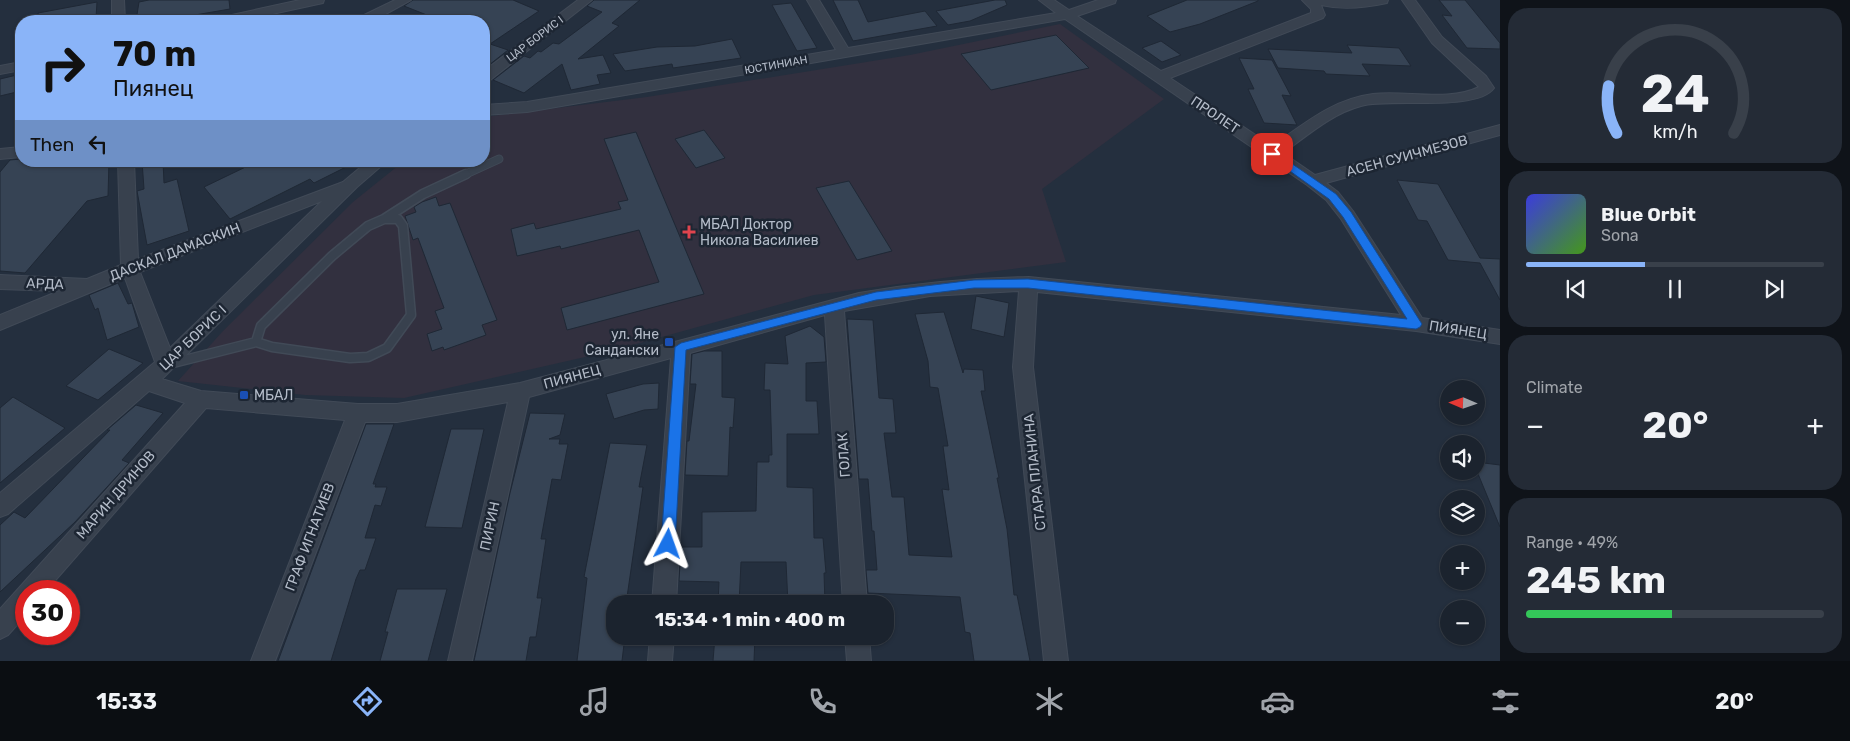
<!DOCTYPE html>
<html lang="en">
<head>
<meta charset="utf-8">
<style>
  :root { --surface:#1b232e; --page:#242b36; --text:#f1f3f6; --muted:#a0a4aa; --line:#39404a; --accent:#8ab4f8 }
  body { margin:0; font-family:Rubik,sans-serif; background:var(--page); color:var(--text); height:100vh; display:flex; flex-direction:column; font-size:19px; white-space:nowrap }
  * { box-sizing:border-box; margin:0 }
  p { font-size:16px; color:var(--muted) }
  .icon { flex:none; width:28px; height:28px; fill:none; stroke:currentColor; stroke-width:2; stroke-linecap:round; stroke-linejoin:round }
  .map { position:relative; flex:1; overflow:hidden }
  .side { display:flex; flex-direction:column; gap:8px; padding:8px; background:#0f1319; width:350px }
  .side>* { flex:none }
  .banner { position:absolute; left:15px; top:15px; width:475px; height:152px; border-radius:20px; box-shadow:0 1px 4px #0004,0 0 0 1px var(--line); background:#8ab4f8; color:#111; overflow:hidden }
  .needle { width:32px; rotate:272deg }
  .tools { position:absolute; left:1440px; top:380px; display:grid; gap:10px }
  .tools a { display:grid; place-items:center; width:45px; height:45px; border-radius:50%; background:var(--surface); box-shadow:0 1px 4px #0004,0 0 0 1px var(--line); font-size:25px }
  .speed { position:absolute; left:15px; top:580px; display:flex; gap:10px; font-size:25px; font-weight:700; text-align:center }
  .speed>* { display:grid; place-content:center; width:65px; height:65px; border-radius:50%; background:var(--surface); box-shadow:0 1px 4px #0004,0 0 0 1px var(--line); line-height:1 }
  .speed .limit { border:8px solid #d22; background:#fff; color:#111 }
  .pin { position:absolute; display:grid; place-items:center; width:42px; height:42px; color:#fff; margin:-21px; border-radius:10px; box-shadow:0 2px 8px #0006 }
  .me { position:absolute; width:55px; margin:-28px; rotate:4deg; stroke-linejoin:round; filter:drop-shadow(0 0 4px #0008) }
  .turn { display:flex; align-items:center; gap:18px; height:105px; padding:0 15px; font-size:22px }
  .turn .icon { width:65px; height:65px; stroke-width:2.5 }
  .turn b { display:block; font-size:35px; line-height:42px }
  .then { display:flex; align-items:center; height:48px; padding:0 15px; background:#0003; gap:10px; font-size:19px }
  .big { font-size:38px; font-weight:700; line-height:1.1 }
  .side .tile { flex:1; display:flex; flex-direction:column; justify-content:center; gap:8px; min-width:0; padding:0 18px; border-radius:20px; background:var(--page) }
  .side .dial { align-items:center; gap:0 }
  .dial svg { height:130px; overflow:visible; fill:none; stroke:var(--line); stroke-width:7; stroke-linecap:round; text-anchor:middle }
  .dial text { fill:var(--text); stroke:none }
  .song { display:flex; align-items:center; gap:15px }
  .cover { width:60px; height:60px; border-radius:8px; background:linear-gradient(135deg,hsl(240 70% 55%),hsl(100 70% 35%)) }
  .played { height:5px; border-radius:2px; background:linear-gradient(90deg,var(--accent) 40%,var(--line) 40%) }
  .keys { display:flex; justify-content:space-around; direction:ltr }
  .heat { display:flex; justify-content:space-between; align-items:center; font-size:28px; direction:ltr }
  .charge { height:8px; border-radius:4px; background:linear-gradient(90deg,#34c759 49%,var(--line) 0) }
  .trip { position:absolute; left:606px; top:595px; width:288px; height:50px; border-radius:20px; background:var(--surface); box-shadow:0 1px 4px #0004,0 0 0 1px var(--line); font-weight:700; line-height:50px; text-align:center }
  .tabs { display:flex; height:80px; justify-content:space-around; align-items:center; background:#0b0e12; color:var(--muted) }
  .tabs .icon { width:35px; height:35px }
  .tabs .on { color:var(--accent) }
  .tabs b { font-size:22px; color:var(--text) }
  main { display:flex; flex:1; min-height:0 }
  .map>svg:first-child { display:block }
  .medical { fill:#32303f }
  .building { fill:#364354; stroke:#1f2835 }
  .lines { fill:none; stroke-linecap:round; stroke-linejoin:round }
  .lane-far1-casing { stroke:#414a57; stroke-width:9 }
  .lane-casing { stroke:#414a57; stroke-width:11 }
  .street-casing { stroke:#414a57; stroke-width:2 }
  .lane-far1 { stroke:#38414e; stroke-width:7 }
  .lane { stroke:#38414e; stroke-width:8 }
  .street { fill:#38414e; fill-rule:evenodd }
  .route { fill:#1a73e8; stroke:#114b97 }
  .health-dot { fill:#e0444e; stroke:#1d2633; stroke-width:2 }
  .transit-dot { fill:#1a4fb4; stroke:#1d2633; stroke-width:2 }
  .labels { text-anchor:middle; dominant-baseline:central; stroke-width:5; stroke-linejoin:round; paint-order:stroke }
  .far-street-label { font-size:11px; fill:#b4bcc9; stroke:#1d2633 }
  .street-label { font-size:14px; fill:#b4bcc9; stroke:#1d2633 }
  .poi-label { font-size:14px; fill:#b4bcc9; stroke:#1d2633; text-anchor:start }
</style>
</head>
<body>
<main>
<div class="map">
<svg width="1500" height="661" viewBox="0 0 1500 661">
  <rect width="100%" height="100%" fill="#242f3e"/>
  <path class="medical" d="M1060,24L1164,99L1042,189L1066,262L814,295L607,352L404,398L305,395L178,381L223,331L353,202L404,161H484V117L647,97L910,55Z"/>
  <path class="building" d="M149,0H229L230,9L160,21H136L139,2Z
    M413,0H513L539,11L490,44L508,50L484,69V21H442L404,6Z
    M594,0H640L612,23L619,26L578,59L603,55L611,73L597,75L600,84L571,90L562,64L524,93L493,80L524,56L530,58L538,51L541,52L553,43L559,44L602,12L587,6Z
    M833,0H858L868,22L925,11L937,26L853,41Z
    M995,0H1005L1007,5L970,21L948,25L936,11Z
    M1187,0H1258V1L1200,24L1170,32L1147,16Z
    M1439,0H1465L1500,43V49L1467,48L1442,15L1452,16Z
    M97,2L96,18L80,21H39L38,13Z
    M791,3L817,48L797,51L772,5Z
    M1056,35L1089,68L991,90L961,54Z
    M732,39L741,58L673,68L672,64L625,71L613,54L657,47L695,46Z
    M1161,41L1181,55L1162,62L1142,48Z
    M1347,45L1399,48L1411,66L1362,64L1370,76L1326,74L1324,71L1278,68L1268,49L1352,53Z
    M1239,58L1272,60L1291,96L1282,95L1297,125L1264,123L1248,89H1254Z
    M21,74V91L0,96V79Z
    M704,130L725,158L696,168L675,139Z
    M636,132L704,294L567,330L561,308L659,282L639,230L561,249L560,246L517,256L511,229L534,223L536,229L621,209L618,202L628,200L604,139Z
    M21,159V161H109L108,196L87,201L25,273L0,271V172L10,160Z
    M142,161H163L164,183L177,179L189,231L147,245L137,191L144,189Z
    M258,161H358L314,183L310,179L230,219L204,187Z
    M1397,180L1438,184L1480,258L1500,259V300L1480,263L1448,260L1427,221L1418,220Z
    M849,181L892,251L857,260L816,188Z
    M436,197L439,206L450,203L497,320L482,325L486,335L444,350L443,347L432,351L427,334L442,329L435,311L444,308L418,238L413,240L405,216L416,212L414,207L422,202Z
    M118,283L128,304L132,303L139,327L107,340L98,308L95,310L89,295Z
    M976,296L1009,303L1004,337L971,329Z
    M944,312L963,373L964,369L983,370L985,391H981L999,478H997L1007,529L1014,595H1017L1030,661H974L970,633L965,632L960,597L868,593L866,570H877L874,531H872L868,479H859L847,319L873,320L879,398L893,399L896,433H884L892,497H904L909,555L952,557L942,489L949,490L943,446H948L938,388L930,387L928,361L915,314Z
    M810,326L824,337L826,362L806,363V401H817L819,434H787V487L813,488L814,538H823L826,573H824L825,604H788L786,562H741L739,604H718L719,582L679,581L681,547H702V512L756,511L757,462H769V455H772L770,390H764L765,363L788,364L785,336Z
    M109,349L143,363L98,400L66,386Z
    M704,351H722V397L735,398L733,428L730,427L728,476L685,475L687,441H689L696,384H690L692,354Z
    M659,383L658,409L644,410L614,419L606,394L643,384Z
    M13,397L65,428L0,483V408Z
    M136,405L163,413L122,460L129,463L75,522L0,592V525L14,512L25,518L110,430H107Z
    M530,413L565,414L560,435L549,439H560L559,444H568L561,480L552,479L541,539H546L537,598H542L536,637H530L526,661H474L510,493Z
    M366,424H394L373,484H376L375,487H387L381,506L375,505L365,538H376L365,570H360L356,579L331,661H278Z
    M451,429H484L462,528L425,527Z
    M610,443L647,445L639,487H643L626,604H615V636H625L622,661H577L587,578L584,577Z
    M1476,462L1500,465V527L1476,469Z
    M397,589H447L428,661H380L388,632H385Z
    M715,636H755L754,661H713Z"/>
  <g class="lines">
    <defs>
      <path id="lane-far1" d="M464,175L499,159"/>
      <path id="lane" d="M384,219L423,194L466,174
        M384,219H398L403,226L411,315L387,348L368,357L350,358L272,347L256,342L261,326L332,256L368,226Z
        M169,364L256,342"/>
      <path id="street" d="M112,0H124L125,21H112Z
        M300,0H324L323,3L240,21H216L218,18Z
        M395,0H411L373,21H356L358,18Z
        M578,0H592L489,81L484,82V71Z
        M807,0H819L848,48L1056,13L1039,0H1054L1069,10L1098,0H1116L1115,3L1077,16L1161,71L1311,13V9L1302,0H1388L1387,3C1364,8 1343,10 1321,5L1325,15L1323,18L1170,78L1272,146C1304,124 1333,99 1373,94C1405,90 1449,102 1479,87L1432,43L1402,0H1415L1442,37L1486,76L1494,88C1477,112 1390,98 1361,106C1331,114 1307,136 1283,153L1315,175L1500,125V135L1326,183L1338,192L1353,211L1422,318L1500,330V344L1416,331L1037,292L1033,367L1068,661H1044L1013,367L1019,291L930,296L844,311L867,604H843L825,315L690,353L676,604H652L671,358L529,397L472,661H448L508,402L397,422H365L275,661H251L345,420L206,408L46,591H26V615L8,635L0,639V609L185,403L149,391L8,514L0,517V493L155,362L125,278L0,330V315L59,291L0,289V275L87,279L121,265L118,161H134L138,259L343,182L368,161H387L357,187L162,379L201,391L358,404H397L520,383L859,293C915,283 971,278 1029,277L1401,315L1341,219L1326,200L1307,185L1065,19L527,112L484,115V105L527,102L836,50ZM322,201L170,348L140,272Z
        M21,62V70L0,74V66Z
        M21,147V157L0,159V149Z
        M650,636H674L672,661H648Z
        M845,636H869L871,661H847Z"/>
    </defs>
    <use href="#lane-far1" class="lane-far1-casing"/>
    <use href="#lane" class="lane-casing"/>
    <use href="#street" class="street-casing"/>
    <use href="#lane-far1" class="lane-far1"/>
    <use href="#lane" class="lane"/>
    <use href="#street" class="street"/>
  </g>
  <path class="route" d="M1272,150L1336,194L1351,212L1420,321L1422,324L1420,327L1416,329L1028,288H974L876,300L686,350L675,544L673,549L668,551L663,549L661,544L675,347L681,343L876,292L974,280L1028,279L1407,319L1343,217L1329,199L1269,156V151Z"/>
  <path class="health-dot" d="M686.5 224.5h5v5h5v5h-5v5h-5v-5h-5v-5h5z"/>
  <g class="transit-dot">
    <rect x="664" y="337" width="10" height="10" rx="2.5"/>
    <rect x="239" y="390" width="10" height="10" rx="2.5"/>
  </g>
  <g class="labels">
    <g class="far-street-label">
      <text transform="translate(535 39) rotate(-37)">ЦАР БОРИС I</text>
      <text transform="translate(776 65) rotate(-10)">ЮСТИНИАН</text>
    </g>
    <g class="street-label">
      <text transform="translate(1215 115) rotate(34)">ПРОЛЕТ</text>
      <text transform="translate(1407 156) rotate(-15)">АСЕН СУИЧМЕЗОВ</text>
      <text transform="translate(175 252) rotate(-21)">ДАСКАЛ ДАМАСКИН</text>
      <text transform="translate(45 284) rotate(2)">АРДА</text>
      <text transform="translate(1458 330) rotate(9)">ПИЯНЕЦ</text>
      <text transform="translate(193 338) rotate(-44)">ЦАР БОРИС I</text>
      <text transform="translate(572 377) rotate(-15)">ПИЯНЕЦ</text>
      <text transform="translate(844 455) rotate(-94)">ГОЛАК</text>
      <text transform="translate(1035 472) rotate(-96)">СТАРА ПЛАНИНА</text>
      <text transform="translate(116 495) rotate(-49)">МАРИН ДРИНОВ</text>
      <text transform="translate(490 526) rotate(-78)">ПИРИН</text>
      <text transform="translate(310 537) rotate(-69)">ГРАФ ИГНАТИЕВ</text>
    </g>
    <g class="poi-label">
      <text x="700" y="224">МБАЛ Доктор<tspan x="700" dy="16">Никола Василиев</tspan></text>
      <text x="659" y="334" text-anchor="end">ул. Яне<tspan x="659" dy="16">Сандански</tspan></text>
      <text x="254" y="395">МБАЛ</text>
    </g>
  </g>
</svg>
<div class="tools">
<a><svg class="needle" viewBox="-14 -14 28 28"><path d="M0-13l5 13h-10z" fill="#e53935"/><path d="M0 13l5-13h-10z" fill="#a0a4aa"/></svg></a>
<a><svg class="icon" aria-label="sound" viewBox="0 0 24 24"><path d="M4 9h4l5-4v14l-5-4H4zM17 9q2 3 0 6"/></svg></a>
<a><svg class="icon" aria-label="layers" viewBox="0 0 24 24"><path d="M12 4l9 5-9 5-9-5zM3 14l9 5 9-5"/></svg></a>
<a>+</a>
<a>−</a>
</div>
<div class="speed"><div class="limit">30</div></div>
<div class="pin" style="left:1272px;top:154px;background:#d93025"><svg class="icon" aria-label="arrive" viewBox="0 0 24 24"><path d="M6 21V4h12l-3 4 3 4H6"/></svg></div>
<svg class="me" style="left:668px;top:544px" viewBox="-20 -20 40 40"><path d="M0-17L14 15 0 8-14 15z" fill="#1a73e8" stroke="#fff" stroke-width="4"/></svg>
<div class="trip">15:34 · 1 min · 400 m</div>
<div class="banner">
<div class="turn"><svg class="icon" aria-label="right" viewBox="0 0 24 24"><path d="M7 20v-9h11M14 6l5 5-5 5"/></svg><div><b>70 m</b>Пиянец</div></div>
<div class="then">Then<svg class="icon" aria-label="left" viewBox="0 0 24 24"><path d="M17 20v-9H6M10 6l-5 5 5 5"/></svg></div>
</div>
</div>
<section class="side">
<div class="tile dial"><svg viewBox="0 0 100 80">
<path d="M14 69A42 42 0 1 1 86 69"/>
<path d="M14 69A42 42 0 0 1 9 40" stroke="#8ab4f8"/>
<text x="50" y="56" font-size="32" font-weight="700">24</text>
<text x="50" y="72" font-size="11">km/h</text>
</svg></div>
<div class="tile">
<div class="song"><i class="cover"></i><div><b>Blue Orbit</b><p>Sona</p></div></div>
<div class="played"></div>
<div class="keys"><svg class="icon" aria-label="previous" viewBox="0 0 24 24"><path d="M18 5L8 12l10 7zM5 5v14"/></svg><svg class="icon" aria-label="pause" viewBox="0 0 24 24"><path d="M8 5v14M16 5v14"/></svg><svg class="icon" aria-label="next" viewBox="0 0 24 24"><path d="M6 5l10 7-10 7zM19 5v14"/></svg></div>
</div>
<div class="tile"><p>Climate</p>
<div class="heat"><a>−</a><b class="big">20°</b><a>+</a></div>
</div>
<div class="tile"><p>Range · 49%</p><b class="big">245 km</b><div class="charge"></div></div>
</section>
</main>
<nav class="tabs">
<b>15:33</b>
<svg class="icon on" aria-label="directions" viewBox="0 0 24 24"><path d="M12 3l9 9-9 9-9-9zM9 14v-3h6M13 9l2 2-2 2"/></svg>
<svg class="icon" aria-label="music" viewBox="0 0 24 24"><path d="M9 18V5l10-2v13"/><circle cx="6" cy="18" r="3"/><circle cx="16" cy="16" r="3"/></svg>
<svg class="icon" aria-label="phone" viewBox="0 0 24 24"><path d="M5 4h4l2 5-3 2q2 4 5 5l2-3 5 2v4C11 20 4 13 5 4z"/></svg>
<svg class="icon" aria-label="climate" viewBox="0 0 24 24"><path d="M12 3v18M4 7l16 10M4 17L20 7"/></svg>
<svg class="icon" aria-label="car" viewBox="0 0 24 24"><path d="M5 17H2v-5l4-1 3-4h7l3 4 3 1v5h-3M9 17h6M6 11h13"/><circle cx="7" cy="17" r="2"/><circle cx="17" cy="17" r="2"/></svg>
<svg class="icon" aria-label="filters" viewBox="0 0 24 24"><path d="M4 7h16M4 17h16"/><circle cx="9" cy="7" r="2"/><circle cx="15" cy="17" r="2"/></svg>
<b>20°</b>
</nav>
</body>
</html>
